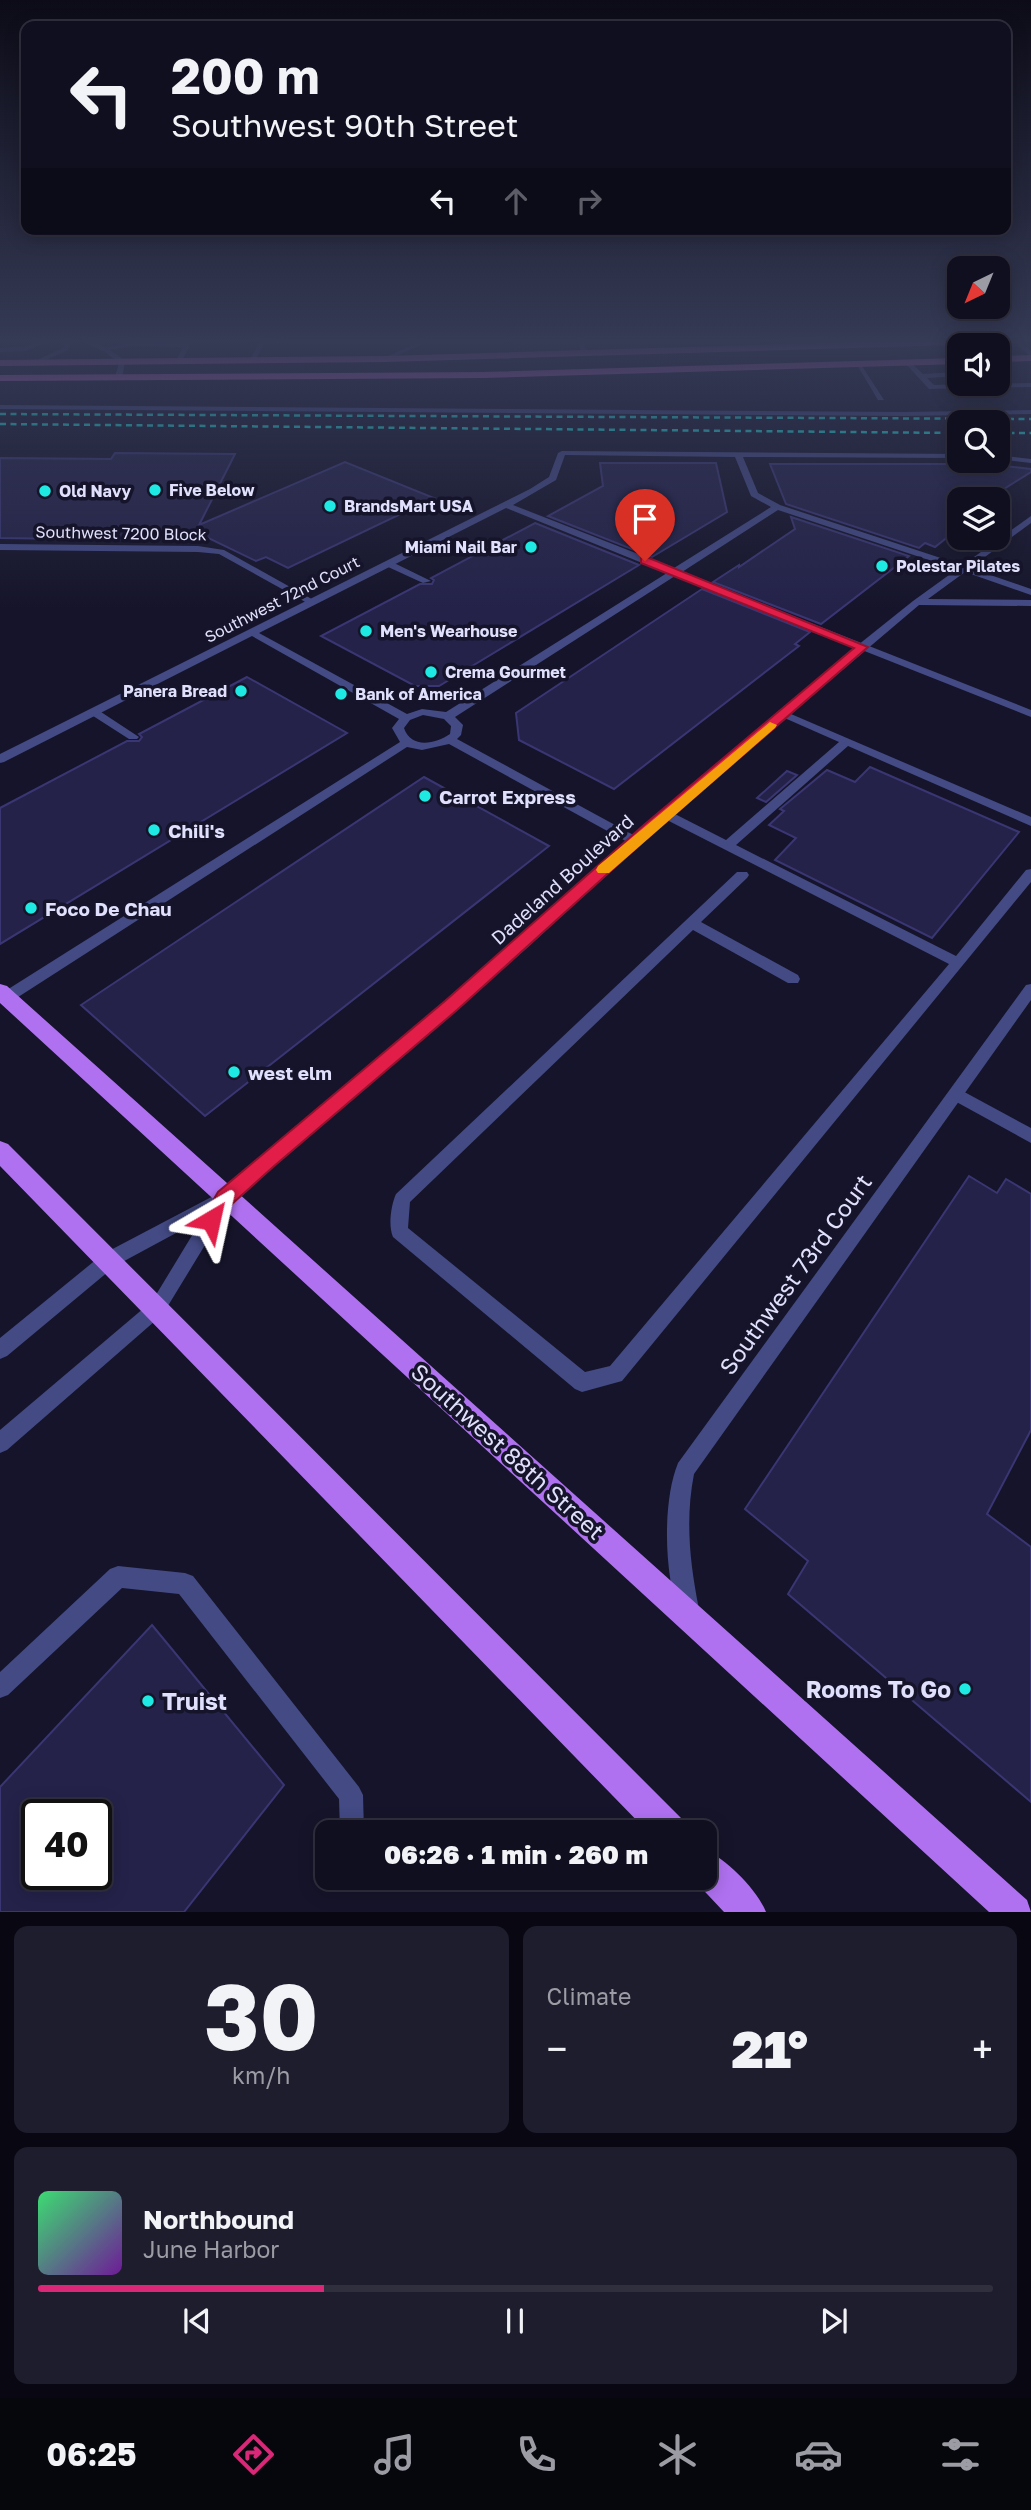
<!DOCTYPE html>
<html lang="en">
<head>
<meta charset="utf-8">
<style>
  :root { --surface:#100f20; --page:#1e1d2d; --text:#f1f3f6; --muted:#9c9ca5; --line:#302f3e; --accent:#db2777 }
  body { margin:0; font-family:"Golos Text",sans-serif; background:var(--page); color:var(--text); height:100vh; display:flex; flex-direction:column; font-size:26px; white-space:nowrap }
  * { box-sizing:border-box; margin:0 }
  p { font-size:23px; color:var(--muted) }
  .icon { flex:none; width:38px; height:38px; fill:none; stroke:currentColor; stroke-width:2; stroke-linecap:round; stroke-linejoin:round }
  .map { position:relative; height:1912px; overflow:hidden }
  .sheet { display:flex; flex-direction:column; gap:14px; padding:14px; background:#090812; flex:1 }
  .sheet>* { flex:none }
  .top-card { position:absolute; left:21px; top:21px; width:990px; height:214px; border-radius:14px; box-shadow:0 4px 18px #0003,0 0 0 2px var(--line); background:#100f20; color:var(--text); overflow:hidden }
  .needle { width:46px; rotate:223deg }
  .fabs { position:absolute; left:947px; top:256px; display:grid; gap:14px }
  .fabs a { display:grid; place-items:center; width:63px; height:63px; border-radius:14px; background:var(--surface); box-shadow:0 4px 18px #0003,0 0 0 2px var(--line); font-size:35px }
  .speed { position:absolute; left:21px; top:1799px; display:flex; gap:14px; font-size:35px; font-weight:700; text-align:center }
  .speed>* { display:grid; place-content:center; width:91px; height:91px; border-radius:50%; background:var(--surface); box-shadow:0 4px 18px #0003,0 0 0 2px var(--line); line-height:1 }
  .speed .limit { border:4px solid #111; border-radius:10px; background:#fff; color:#111 }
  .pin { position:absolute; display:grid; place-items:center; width:60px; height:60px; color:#fff; margin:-72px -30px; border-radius:50% 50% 50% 0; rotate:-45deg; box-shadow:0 0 7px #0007 }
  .pin .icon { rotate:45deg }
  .me { position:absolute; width:77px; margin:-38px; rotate:36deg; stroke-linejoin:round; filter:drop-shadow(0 0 5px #0008) }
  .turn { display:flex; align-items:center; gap:24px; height:147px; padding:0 35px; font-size:32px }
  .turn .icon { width:91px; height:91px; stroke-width:2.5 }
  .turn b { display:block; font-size:49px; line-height:60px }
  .lanes { display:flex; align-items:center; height:66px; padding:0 35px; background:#0003; justify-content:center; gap:35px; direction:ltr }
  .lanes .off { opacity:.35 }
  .big { font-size:52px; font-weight:800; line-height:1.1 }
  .sheet .tile { flex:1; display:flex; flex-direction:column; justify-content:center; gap:10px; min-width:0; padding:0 24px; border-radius:14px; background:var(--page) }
  .sheet .dial { align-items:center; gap:0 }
  .dial b { font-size:91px; line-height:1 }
  .song { display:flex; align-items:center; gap:21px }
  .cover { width:84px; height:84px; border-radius:10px; background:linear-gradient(135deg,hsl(140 70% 55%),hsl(280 70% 35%)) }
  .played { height:7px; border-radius:4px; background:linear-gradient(90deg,var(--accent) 30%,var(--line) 30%) }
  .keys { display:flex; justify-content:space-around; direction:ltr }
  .heat { display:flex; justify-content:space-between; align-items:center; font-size:38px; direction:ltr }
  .sheet .tiles { flex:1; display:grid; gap:14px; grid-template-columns:1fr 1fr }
  .tile:last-child { grid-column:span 2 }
  .trip { position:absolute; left:315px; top:1820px; width:402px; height:70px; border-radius:14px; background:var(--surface); box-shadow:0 4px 18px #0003,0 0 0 2px var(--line); font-weight:800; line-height:70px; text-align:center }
  .menu { display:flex; height:112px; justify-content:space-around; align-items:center; background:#06060d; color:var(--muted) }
  .menu .icon { width:49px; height:49px }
  .menu .selected { color:var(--accent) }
  .menu b { font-size:32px; color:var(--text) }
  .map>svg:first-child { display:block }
  .building { fill:#242249; stroke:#3a3673; stroke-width:2; fill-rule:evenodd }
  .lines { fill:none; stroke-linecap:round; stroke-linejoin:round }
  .service { fill:#434a84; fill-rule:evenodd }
  .minor { fill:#434a84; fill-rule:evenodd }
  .tertiary { fill:#434a84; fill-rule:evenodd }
  .primary { fill:#b071f1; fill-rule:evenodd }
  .trunk { fill:#d06cd6; fill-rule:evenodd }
  .rail { stroke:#1ee9e2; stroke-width:2.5; stroke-dasharray:6 4.5; stroke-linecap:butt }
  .route { fill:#e11d48; stroke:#92132f; stroke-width:2 }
  .slow { fill:#f59e0b }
  .poi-dot { fill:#1ee9e2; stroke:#15142a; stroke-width:2.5 }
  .labels { text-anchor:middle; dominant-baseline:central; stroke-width:7; stroke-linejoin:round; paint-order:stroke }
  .far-poi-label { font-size:16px; font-weight:bold; fill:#e0e0fc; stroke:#15142a; text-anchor:start }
  .far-street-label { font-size:16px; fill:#e0e0fc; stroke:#15142a }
  .poi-label { font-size:19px; font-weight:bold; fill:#e0e0fc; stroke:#15142a; text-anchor:start }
  .street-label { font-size:19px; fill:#e0e0fc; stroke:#15142a }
  .near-street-label { font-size:23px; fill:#e0e0fc; stroke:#15142a }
  .near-poi-label { font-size:23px; font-weight:bold; fill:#e0e0fc; stroke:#15142a; text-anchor:end }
</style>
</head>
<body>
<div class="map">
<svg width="1031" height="1912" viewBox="0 0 1031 1912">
  <rect width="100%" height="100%" fill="#15142a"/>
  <path class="building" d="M115,453L235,454L199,525L345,462L434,498L288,568L266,557L256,561L196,532L143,534L139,540L0,538V458L111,459Z
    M600,463H716L727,512L652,557L548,516L603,486Z
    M770,464H987L1031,469V472L988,499H959V528L935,547L925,543L919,548L786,504Z
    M791,517L909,556L821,624L713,582L739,565V567L795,529Z
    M535,523L639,565L439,686H415L321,636L420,584H432L434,580L431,578Z
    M702,589L810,632L795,644L799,646L614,789L519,740L516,713Z
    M247,677L347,733L0,944V808L127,741H139L142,737L139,734Z
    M870,767L1019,832L932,938L775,860L796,838L769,825L784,811L780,809L827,770L855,782Z
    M787,771L797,775L766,802L757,798Z
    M424,777L549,846L205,1116L81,1005Z
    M969,1176L997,1193L1006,1179L1031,1194V1430L987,1514L1031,1547V1802L788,1594L808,1561L745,1509Z
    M152,1625L284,1785L184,1912H0V1787ZM37,1815H96V1874H37Z"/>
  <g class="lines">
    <path class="service" d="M33,340H40L42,344L26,351L0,352V348L25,347L35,343Z
      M315,340L264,344L255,361L250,360L260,341Z
      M578,340H584L587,355L582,354Z
      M132,342L187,343L190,345L182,361L179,363L176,361L183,347L132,346L103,351L100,349Z
      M906,362H910L923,374L959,372V376L927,378L934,385L964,384L968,386L964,388L929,389L906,364Z
      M856,363H860L884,400H878Z
      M1031,383V387L981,388L977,386L981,384Z
      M0,405L904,412L1031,410V414L904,416L0,409Z
      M0,544L198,546L224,550L317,602L309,604L219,554L198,552L0,550Z
      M386,562H392L431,581L423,583L386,566Z
      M94,709L98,710L139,737L137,739H129L90,714L88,712Z
      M784,711L1031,817V826L848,746L736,845L956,956L1026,870L1031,869V882L622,1381L582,1392L575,1389L393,1237C388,1226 391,1205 396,1194L737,872H747L749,875L747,878L701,922L798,975L800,979L798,983H788L693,930L410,1202L408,1228L585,1372L610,1366L949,964L661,817L659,814L661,811H669L726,840L839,742L780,716L778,714Z
      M957,1088L1031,1128V1143L951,1099L949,1094L951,1089Z
      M118,1566L185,1573L193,1576L359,1787L363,1795L364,1832H340L339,1799L179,1594L122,1588L8,1695L0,1698V1672L110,1569Z"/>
    <path class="minor" d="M66,340H72L68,350L39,363H35V361L63,348Z
      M79,340C97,340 111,350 125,361L122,379L115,377L119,363L104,351Z
      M562,451L959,454V458L743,457L758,493L780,505L968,567V571H962L778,510L682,572L1031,710V717L675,576L455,717L463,725L461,735L457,739L639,838L641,841L639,844H631L449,744L422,750L407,747L12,1001H2L0,997L2,993L400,742L392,728L399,719L252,636L4,762L0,763V754L530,489L549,477L558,453ZM565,455L735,457L751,496L771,507L674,568L513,505L556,480ZM506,508L667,573L446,712L422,709L407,714L259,633ZM423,715L444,719L451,726L450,734C435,744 411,749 404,728L410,720Z
      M998,455L1031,459V463L998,459Z
      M1031,984V1000L694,1474C685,1520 690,1564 699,1609L696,1617L688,1620L680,1617C664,1577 662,1502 678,1463L1026,985Z
      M109,1252L115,1254L118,1260L115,1266L7,1356L0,1359V1338L103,1254Z
      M157,1299L163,1302L166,1308L163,1314L7,1450L0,1453V1430L151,1302Z"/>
    <path class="tertiary" d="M423,340H432L387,360L382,359Z
      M1012,340H1018L1031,351V357Z
      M1031,516V523L970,568L1031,589V595L965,572L928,599L1031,600V606L919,605L669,817L527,948L230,1204L163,1314L157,1317L151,1314L148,1308L202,1219L115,1266L109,1268L103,1266L100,1260L103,1254L219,1193L517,940L661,811L858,645L913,601Z"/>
    <path class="primary" d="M0,984L7,986L1027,1900L1031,1912H989L0,1003Z
      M0,1141L8,1144L683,1820L688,1832H648L0,1166Z
      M705,1850C726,1858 758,1891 766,1912H724L692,1878H705Z"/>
    <path class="trunk" d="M921,340H1026L1022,343L385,362L0,366V360L385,356Z
      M1031,355V361L998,362V356Z
      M959,358V364L483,378L0,381V375L483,372Z"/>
    <path class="rail" d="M0,414L1031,419
      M0,424L959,433
      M998,433H1031"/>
  </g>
  <linearGradient id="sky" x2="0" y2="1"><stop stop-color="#0c0b17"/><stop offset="0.56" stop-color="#353a55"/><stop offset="1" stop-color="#353a55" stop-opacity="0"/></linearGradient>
  <rect width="1031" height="608" fill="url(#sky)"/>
  <path class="route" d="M641,558H649L868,647L655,831L457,1010L273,1167L232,1204L218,1226L211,1229L205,1226L202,1220L218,1192L445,1001L645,824L854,648L641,563Z"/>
  <path class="slow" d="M770,722L777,725L775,728L609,873H598L596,870L598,866Z"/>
  <g class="poi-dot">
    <circle cx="155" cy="490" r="7"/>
    <circle cx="45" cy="491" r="7"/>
    <circle cx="330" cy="506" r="7"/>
    <circle cx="531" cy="547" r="7"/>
    <circle cx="882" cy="566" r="7"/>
    <circle cx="366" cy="631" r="7"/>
    <circle cx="431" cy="672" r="7"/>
    <circle cx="241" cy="691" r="7"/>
    <circle cx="341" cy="694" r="7"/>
    <circle cx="425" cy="796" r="7"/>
    <circle cx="154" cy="830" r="7"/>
    <circle cx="31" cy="908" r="7"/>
    <circle cx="234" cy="1072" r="7"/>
    <circle cx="965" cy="1689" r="7"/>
    <circle cx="148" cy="1701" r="7"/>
  </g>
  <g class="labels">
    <g class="far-poi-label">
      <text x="169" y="490">Five Below</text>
      <text x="59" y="491">Old Navy</text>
      <text x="344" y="506">BrandsMart USA</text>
      <text x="517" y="547" text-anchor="end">Miami Nail Bar</text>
      <text x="896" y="566">Polestar Pilates</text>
      <text x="380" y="631">Men's Wearhouse</text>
      <text x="445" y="672">Crema Gourmet</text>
      <text x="227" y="691" text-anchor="end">Panera Bread</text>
      <text x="355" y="694">Bank of America</text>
    </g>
    <g class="far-street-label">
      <text transform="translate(121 533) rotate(1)">Southwest 7200 Block</text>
      <text transform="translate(282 599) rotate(-27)">Southwest 72nd Court</text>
    </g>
    <g class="poi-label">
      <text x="439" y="796">Carrot Express</text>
      <text x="168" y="830">Chili's</text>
      <text x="45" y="908">Foco De Chau</text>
      <text x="248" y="1072">west elm</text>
    </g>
    <g class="street-label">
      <text transform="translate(562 879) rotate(-42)">Dadeland Boulevard</text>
    </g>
    <g class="near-street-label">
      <text transform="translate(795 1274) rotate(-54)">Southwest 73rd Court</text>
      <text transform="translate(508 1451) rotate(42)">Southwest 88th Street</text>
    </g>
    <g class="near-poi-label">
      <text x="951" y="1689">Rooms To Go</text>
      <text x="162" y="1701" text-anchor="start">Truist</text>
    </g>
  </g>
</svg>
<div class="fabs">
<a><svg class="needle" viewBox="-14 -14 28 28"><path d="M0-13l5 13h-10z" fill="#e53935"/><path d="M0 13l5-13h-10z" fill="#9c9ca5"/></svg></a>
<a><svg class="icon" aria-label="sound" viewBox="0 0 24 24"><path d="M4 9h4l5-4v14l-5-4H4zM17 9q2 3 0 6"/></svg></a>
<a><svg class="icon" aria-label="search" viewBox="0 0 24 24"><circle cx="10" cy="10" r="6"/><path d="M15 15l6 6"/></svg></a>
<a><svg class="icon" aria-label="layers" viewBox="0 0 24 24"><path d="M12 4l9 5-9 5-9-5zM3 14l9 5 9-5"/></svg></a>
</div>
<div class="speed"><div class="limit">40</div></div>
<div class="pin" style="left:645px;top:561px;background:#d93025"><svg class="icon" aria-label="arrive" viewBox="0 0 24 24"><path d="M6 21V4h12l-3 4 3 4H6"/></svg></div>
<svg class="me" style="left:211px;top:1220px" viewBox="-20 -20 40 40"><path d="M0-17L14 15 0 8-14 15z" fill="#e11d48" stroke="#fff" stroke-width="4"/></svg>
<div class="trip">06:26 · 1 min · 260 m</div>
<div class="top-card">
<div class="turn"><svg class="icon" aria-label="left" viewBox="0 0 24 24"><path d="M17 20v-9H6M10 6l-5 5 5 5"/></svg><div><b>200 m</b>Southwest 90th Street</div></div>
<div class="lanes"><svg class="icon" aria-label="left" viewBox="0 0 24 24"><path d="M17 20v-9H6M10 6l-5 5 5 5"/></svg><svg class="icon off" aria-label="ahead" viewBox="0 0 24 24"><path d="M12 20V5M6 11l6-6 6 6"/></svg><svg class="icon off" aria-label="right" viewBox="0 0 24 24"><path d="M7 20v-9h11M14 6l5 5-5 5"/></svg></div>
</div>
</div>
<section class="sheet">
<div class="tiles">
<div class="tile dial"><b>30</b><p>km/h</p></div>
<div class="tile"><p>Climate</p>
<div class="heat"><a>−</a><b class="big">21°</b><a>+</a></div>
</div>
<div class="tile">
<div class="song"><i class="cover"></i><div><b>Northbound</b><p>June Harbor</p></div></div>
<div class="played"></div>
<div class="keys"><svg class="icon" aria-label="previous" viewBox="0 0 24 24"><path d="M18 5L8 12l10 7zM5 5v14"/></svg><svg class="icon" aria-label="pause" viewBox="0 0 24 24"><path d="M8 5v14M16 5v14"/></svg><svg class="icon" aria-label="next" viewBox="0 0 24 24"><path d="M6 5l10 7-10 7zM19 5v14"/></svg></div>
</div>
</div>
</section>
<nav class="menu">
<b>06:25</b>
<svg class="icon selected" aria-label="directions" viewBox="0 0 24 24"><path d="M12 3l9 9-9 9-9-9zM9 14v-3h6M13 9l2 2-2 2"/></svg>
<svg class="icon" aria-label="music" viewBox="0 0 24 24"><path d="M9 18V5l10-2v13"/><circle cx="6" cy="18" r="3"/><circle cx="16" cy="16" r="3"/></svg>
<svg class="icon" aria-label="phone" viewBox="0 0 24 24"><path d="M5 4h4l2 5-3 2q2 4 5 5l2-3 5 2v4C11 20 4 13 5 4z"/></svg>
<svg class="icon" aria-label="climate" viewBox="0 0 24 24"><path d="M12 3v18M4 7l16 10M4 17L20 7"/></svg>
<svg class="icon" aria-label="car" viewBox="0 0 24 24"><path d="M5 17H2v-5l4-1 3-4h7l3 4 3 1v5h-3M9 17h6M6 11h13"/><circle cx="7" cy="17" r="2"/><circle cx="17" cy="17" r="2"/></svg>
<svg class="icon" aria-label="filters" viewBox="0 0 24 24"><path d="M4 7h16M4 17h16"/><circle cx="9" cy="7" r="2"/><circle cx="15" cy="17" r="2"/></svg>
</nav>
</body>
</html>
